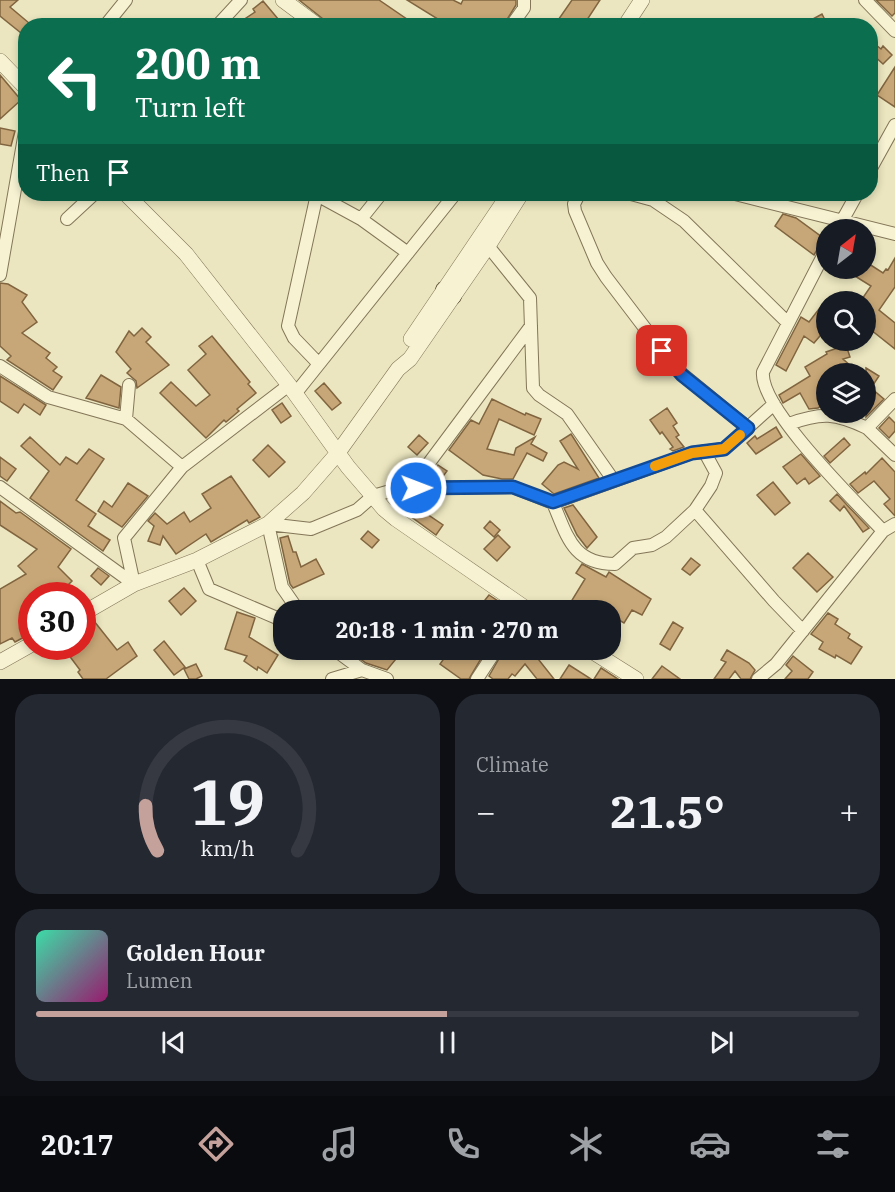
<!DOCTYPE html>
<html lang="en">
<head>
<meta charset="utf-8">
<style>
  :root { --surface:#171b24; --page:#242831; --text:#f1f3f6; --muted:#9ea1a6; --line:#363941; --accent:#c4a19b }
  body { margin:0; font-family:"IBM Plex Serif",serif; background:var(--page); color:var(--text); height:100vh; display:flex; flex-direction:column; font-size:22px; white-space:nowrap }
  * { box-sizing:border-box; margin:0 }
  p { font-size:20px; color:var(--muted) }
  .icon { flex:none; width:33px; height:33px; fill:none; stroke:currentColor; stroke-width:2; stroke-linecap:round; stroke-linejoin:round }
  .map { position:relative; height:679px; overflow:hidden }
  .sheet { display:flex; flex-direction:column; gap:15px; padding:15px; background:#0d0f14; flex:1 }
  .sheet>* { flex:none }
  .guide { position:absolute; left:18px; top:18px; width:860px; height:183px; border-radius:24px; box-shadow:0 3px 9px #0003; background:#0b6e4f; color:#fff; overflow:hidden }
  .needle { width:39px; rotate:31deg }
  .controls { position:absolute; left:816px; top:219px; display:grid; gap:12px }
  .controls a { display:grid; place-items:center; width:60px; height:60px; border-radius:50%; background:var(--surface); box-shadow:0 3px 9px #0003; font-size:30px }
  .speed { position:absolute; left:18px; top:582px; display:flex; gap:12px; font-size:30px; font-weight:700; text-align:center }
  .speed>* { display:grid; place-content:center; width:78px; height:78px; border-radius:50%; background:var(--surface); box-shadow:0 3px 9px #0003; line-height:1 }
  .speed .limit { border:9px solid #d22; background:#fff; color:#111 }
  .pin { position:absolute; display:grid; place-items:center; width:51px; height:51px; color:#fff; margin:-26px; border-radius:12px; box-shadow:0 3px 9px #0006 }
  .me { position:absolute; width:66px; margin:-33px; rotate:89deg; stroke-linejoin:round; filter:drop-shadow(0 0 4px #0008) }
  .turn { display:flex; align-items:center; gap:21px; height:126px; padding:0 18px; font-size:27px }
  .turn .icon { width:78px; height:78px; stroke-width:2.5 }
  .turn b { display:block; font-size:42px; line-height:51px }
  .then { display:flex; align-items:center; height:57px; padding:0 18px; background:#0003; gap:12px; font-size:22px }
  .big { font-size:45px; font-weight:700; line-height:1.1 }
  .sheet .widget { flex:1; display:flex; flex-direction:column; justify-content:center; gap:9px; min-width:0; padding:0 21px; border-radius:24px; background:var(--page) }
  .sheet .dial { align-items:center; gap:0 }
  .dial svg { height:156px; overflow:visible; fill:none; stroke:var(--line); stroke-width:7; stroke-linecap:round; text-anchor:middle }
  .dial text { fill:var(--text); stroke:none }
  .song { display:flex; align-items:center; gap:18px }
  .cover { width:72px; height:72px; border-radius:9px; background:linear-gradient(135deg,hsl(160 70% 55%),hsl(320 70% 35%)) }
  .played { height:6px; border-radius:3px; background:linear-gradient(90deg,var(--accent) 50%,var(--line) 50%) }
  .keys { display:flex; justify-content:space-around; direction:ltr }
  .heat { display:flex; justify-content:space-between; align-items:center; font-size:33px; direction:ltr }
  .sheet .tiles { flex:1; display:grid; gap:15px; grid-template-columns:1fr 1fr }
  .widget:last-child { grid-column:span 2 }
  .trip { position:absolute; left:273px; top:600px; width:348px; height:60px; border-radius:24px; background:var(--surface); box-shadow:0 3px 9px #0003; font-weight:700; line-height:60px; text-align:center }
  .tabs { display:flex; height:96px; justify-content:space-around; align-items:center; background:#090b0e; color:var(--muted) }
  .tabs .icon { width:42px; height:42px }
  .tabs .selected { color:var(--accent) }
  .tabs b { font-size:27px; color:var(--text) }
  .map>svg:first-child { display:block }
  .building { fill:#c7a777; stroke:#806540; stroke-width:1.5 }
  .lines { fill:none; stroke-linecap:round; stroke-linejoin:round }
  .minor-casing { stroke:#837659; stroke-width:14 }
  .tertiary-casing { stroke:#837659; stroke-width:16 }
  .secondary-casing { stroke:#64573c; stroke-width:18 }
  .minor { stroke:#f6f2d2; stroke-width:12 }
  .tertiary { stroke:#f6f2d2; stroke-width:15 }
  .secondary { stroke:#f6f2d2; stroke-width:16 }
  .route-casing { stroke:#114b97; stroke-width:15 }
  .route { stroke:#1a73e8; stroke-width:10 }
  .slow { stroke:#f59e0b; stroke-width:10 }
</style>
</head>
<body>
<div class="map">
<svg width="895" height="679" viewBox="0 0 895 679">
  <rect width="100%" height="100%" fill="#ebe6bf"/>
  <path class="building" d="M0,0H18L10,7L29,23L21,33L0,16Z
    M299,0H379L417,26H332Z
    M407,0H453L461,4L463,0H516V5L503,26H449Z
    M572,0H600L583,26H554Z
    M876,0H895V13L892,16Z
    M263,1L284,26H234L255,12L253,9Z
    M822,14L828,26H800Z
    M870,40L881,49L883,46L892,55L883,64L870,52Z
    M895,67V107L877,95Z
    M0,75L21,100L0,119Z
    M0,128L15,131L11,146L0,144Z
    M783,214L796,218L826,240V242L821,243L814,255L775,226Z
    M895,258V287L879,310L895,323V349L866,326V302H860L871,286L842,268H866V262L883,273L886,269L888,270Z
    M0,283L8,284L27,295L22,302L37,322L22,333L50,353L46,358L57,367L53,371L62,377L53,390L7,360L11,356L0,346Z
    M826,300V318L820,326L825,330L814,343L804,336L786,371L776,365L801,317L809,322Z
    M142,328L151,337L146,342L169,365L137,388L136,381L127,373L131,369L116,352L129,331L134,336Z
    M212,336L250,382L248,384L256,393L237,409L239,411L226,422L224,420L206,438L160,393L171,382L196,406L210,395L188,370L206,354L199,346Z
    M846,345L850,357L843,359L860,374H826V403L818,408L809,409L800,393L783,403L779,395L810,376L805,367L827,354L826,352Z
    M866,368L879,376L871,388L884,399L866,417Z
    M101,375L121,387L119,408L86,398Z
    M0,376L46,405L40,415L24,404L18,413L0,401Z
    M324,383L341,403L332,410L315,391Z
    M492,399L525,415L526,413L541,419L534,435L499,419L487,449L514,455L516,448L535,437L531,444L547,453L543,461L527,453L513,479H502L483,475L449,450L471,420L479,424Z
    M282,403L291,416L281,423L272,410Z
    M667,408L677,423L673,426L679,435L676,437L684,447L673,451L670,449L673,447L662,432L660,434L650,420Z
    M889,417L895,423V431L889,438L879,428Z
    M776,427L782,437L756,454L747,443L755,436L757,439Z
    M571,434L599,478L554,494L542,484L558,465L564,462L578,469L560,441Z
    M419,435L428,443L417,455L408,447Z
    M30,437L60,465L66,457L77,464L89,449L104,459L76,500L96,514L88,526L110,540L103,551L30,498L49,471L21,446Z
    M844,438L850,445L830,463L824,456Z
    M268,445L285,462L269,477L253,460Z
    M801,454L820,476L809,484L805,478L797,484L783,467Z
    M0,457L16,469L7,481L0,476Z
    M882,458L895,472V516L884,504L890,499L874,481L858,493L850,484L865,472L866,474Z
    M438,465L447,471L441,479L428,480Z
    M231,476L260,517L249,523L247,520L211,542L206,534L176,554L163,536L160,545L148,541L154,526L148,521L155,513L167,524L184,512L190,522L211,508L202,494Z
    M773,482L790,503L775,515L757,495Z
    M128,483L148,496L122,527L98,511L104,501L112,507Z
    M837,494L847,505L869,528L863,532L844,506L840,511L830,501Z
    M402,497L443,525L436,535L391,502L393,499Z
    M0,501L16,513L20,512L71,549L58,567L72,581L57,596H32V633L15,642L12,638L0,644V589L26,574L18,566L37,549L0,525Z
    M573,505L597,537L587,548L577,535L564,508Z
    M490,521L500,530L494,537L484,528Z
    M368,531L379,540L372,548L361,539Z
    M498,535L510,547L497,561L484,549Z
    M288,536L293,552H296L301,567L316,559L324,574L293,588L290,584L280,538Z
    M808,553L833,577L817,592L793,568Z
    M691,558L700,565L690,575L682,569Z
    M582,564L606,577L609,572L651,599L642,615L632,610L624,623L619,620L610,633V610H566L585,579L576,573Z
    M98,568L109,576L101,585L91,576Z
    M184,588L196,601L181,615L169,601Z
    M489,595L501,603L495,610H477Z
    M237,612L255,618L249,637L278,655L267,673L258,667L257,670L244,661L247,656L225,649Z
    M828,613L838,619L835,624L850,634L848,638L862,647L851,664L836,655L835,658L819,649L823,642L811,634Z
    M94,621L117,650L128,642L137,656L106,679H83L78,672L80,670L62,646H82V630Z
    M673,622L683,628L670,650L660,644Z
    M164,641L185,667L174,675L154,650Z
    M348,650H384L396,659L387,670L366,663Z
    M458,650H473L482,657L469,679H461L440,664L448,653L453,656Z
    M504,650H531L554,679H537L525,664L515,676L512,674L508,679H493L489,676Z
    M727,650L749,663L755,670L750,679H741L735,671L729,679H714L726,662L721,660Z
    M793,656L813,672L808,679H785L792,671L786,665Z
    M196,664L202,676L196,679H189L184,669Z
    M569,665L591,679H560Z
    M662,666L680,679H652Z
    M601,668L618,679H594Z"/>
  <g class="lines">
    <defs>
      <path id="minor" d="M865,0L895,31
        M105,26L126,0
        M217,26L241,0
        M511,26L524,8V0
        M870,170L895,125
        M317,194L288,326L294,338L319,364
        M579,194L574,204L575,211L597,263L606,277L676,369L748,428
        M631,194L653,200
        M657,194L653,200L684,221L787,322
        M735,194L895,234
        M317,195L361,219L381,194
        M67,219L94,194
        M361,219L408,253
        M837,230L857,194
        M481,241L488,246L530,298L533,388L539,395L567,414L614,481
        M826,250L763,372C759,408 857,503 883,531
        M0,275L26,126
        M531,326L423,471L417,482L416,488L513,487L553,503L692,453L724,449L774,404
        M0,366L48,397L126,419L182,467
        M295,394L455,194
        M126,419L129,385
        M789,424C822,412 835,413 867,428L895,399
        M867,428L895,455
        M0,487L134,584
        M553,503C567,535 572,564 615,564L633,548L652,545L666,537L695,510L711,486L716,473L704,451
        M695,510L774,601L803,631
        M197,560L209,589L284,621
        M134,584L124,538L182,467L289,385
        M298,610L282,587L268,524L311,529L357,510L373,496L397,489L416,488
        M335,650L362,670L387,679
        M332,679L362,670
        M477,679L496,650
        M758,679L776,664L883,531L895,524"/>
      <path id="tertiary" d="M283,0L318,26
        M625,26L642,0
        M0,61L26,88
        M126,194L186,254L289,385L348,467L384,509L396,519L528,610
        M411,339L509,194
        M82,614L134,584L197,560L268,524L303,493L337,454L398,369L410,359L488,246L521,194
        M590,650L636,679
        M0,662L32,644"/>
      <path id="secondary" d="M444,290L453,296"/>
    </defs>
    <use href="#minor" class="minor-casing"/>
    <use href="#tertiary" class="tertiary-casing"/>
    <use href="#secondary" class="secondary-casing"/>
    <use href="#minor" class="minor"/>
    <use href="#tertiary" class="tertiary"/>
    <use href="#secondary" class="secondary"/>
  </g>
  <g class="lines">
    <defs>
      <path id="route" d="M416,488L513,487L553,502L692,453L724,449L748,428L682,375L662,351"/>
    </defs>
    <use href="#route" class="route-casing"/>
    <use href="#route" class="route"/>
    <path class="slow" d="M655,466L692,453L724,449L740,435"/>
  </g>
</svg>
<div class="controls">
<a><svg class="needle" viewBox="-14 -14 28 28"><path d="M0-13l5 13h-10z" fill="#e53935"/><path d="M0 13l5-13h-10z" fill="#9ea1a6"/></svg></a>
<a><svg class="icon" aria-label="search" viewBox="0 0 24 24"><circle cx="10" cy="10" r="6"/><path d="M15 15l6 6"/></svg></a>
<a><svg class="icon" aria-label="layers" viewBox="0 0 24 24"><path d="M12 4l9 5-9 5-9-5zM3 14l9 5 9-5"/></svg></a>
</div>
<div class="speed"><div class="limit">30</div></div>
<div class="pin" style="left:662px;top:351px;background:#d93025"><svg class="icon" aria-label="arrive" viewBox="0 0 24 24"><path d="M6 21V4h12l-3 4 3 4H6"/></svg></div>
<svg class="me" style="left:416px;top:488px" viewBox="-20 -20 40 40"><circle r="17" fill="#1a73e8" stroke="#fff" stroke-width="3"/><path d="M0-11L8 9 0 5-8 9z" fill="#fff"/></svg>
<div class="trip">20:18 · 1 min · 270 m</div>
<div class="guide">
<div class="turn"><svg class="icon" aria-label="left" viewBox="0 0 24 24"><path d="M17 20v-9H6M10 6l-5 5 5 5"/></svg><div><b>200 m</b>Turn left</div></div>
<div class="then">Then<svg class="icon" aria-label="arrive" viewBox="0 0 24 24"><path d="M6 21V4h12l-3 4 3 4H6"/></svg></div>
</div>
</div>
<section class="sheet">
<div class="tiles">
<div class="widget dial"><svg viewBox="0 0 100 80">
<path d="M14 69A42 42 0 1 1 86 69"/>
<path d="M14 69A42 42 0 0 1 8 46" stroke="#c4a19b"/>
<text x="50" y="56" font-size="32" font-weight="700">19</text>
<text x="50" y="72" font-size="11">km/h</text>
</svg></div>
<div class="widget"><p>Climate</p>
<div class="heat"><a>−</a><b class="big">21.5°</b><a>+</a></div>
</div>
<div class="widget">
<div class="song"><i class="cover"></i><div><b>Golden Hour</b><p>Lumen</p></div></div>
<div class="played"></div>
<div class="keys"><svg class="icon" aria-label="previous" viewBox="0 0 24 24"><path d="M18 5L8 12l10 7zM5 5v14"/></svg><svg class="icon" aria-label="pause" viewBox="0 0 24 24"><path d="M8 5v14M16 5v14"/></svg><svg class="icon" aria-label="next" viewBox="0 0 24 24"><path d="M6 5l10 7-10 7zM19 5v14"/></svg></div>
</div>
</div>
</section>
<nav class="tabs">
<b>20:17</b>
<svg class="icon selected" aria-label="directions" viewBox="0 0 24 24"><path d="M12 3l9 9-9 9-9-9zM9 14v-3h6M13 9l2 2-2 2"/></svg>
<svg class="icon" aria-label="music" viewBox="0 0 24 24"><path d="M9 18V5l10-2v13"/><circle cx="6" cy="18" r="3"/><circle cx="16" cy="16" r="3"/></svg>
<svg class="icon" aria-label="phone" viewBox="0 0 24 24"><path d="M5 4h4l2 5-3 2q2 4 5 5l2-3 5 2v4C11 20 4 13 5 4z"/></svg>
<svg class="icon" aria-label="climate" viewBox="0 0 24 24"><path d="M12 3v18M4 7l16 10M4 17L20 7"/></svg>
<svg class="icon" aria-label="car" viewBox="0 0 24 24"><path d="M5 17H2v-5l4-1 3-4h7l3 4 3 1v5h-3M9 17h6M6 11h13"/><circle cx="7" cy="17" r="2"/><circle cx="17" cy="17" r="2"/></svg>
<svg class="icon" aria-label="filters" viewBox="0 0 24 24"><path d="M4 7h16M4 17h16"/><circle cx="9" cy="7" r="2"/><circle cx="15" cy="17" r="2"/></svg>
</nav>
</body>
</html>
